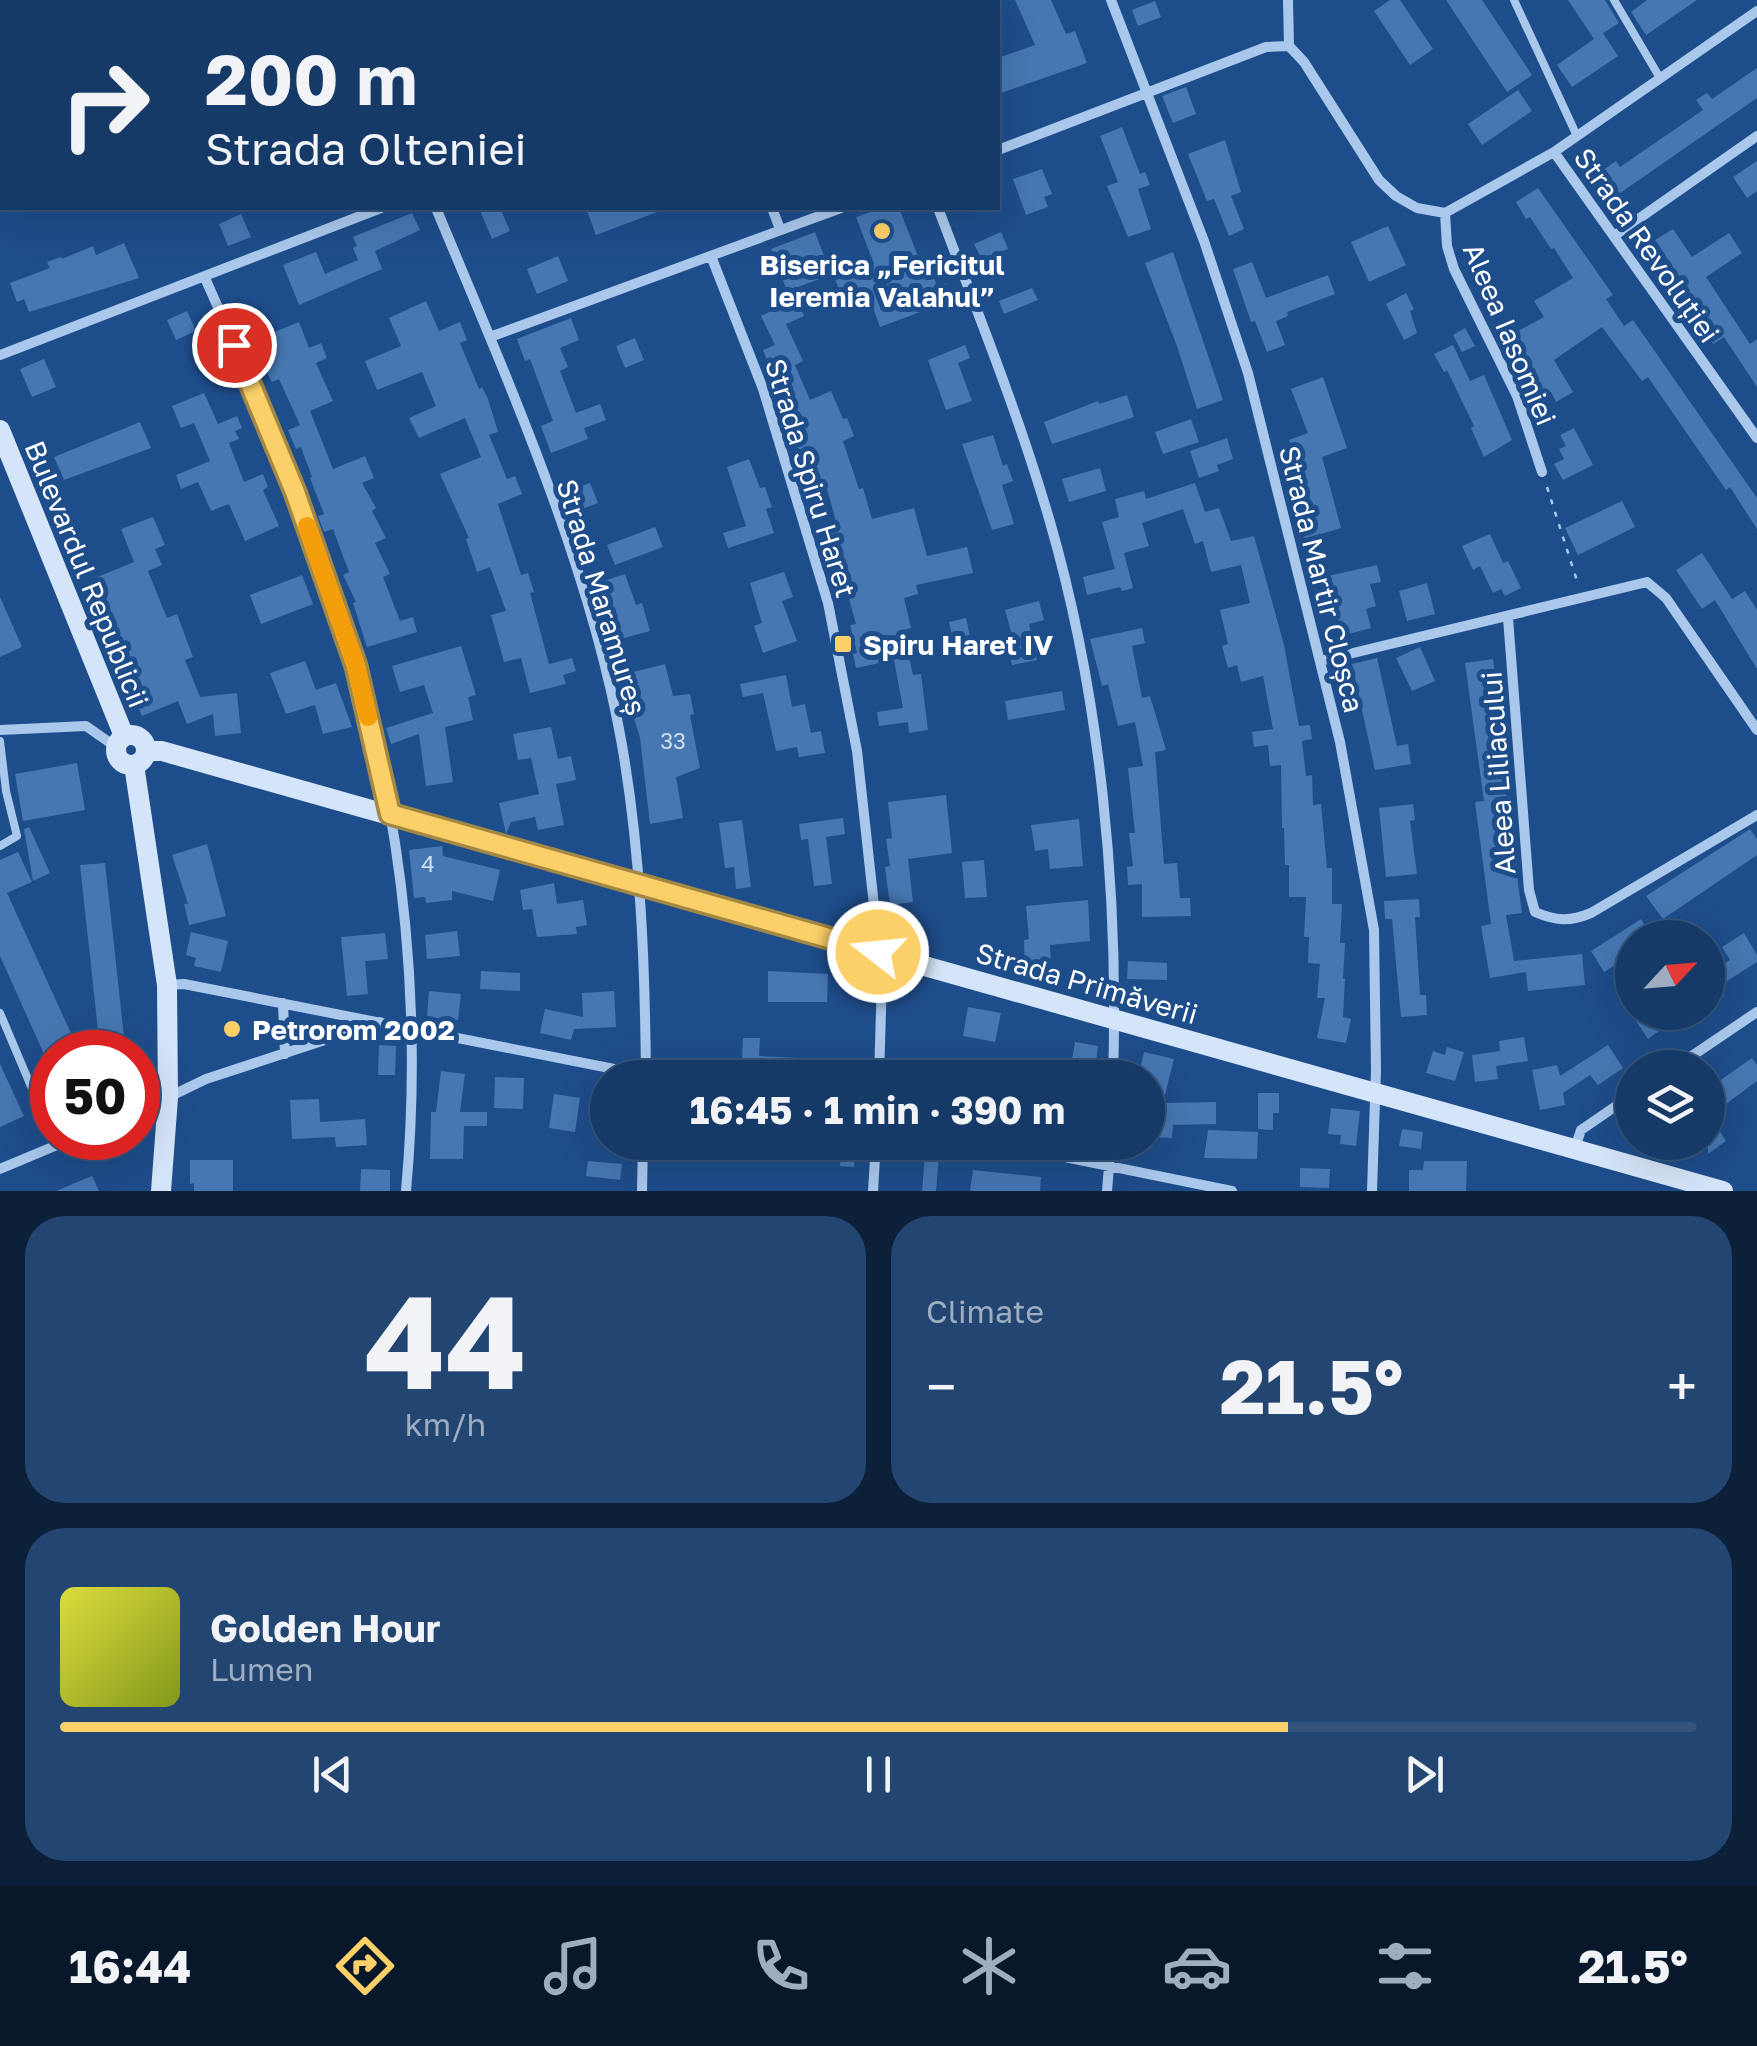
<!DOCTYPE html>
<html lang="en">
<head>
<meta charset="utf-8">
<style>
  :root { --surface:#163a68; --page:#234571; --text:#f1f3f6; --muted:#9eadc0; --line:#35547c; --accent:#fbd068 }
  body { margin:0; font-family:"Golos Text",sans-serif; background:var(--page); color:var(--text); height:100vh; display:flex; flex-direction:column; font-size:38px; white-space:nowrap }
  * { box-sizing:border-box; margin:0 }
  p { font-size:32px; color:var(--muted) }
  .icon { flex:none; width:55px; height:55px; fill:none; stroke:currentColor; stroke-width:2; stroke-linecap:round; stroke-linejoin:round }
  .map { position:relative; height:1191px; overflow:hidden }
  .side { display:flex; flex-direction:column; gap:25px; padding:25px; background:#0c2039; flex:1 }
  .side>* { flex:none }
  .top-card { position:absolute; left:0px; top:0px; width:1000px; height:210px; box-shadow:0 10px 40px #0002,0 0 0 2px var(--line); background:#163a68; color:var(--text); overflow:hidden }
  .needle { width:65px; rotate:64deg }
  .buttons { position:absolute; left:1615px; top:920px; display:grid; gap:20px }
  .buttons a { display:grid; place-items:center; width:110px; height:110px; border-radius:50%; background:var(--surface); box-shadow:0 10px 40px #0002,0 0 0 2px var(--line); font-size:50px }
  .speed { position:absolute; left:30px; top:1030px; display:flex; gap:20px; font-size:50px; font-weight:700; text-align:center }
  .speed>* { display:grid; place-content:center; width:130px; height:130px; border-radius:50%; background:var(--surface); box-shadow:0 10px 40px #0002,0 0 0 2px var(--line); line-height:1 }
  .speed .limit { border:15px solid #d22; background:#fff; color:#111 }
  .pin { position:absolute; display:grid; place-items:center; width:85px; height:85px; color:#fff; margin:-42px; border:5px solid #fff; border-radius:50%; box-shadow:0 2px 10px #0007 }
  .me { position:absolute; width:110px; margin:-55px; rotate:286deg; stroke-linejoin:round; filter:drop-shadow(0 0 8px #0008) }
  .turn { display:flex; align-items:center; gap:35px; height:210px; padding:0 40px; font-size:45px }
  .turn .icon { width:130px; height:130px; stroke-width:2.5 }
  .turn b { display:block; font-size:70px; line-height:85px }
  .big { font-size:75px; font-weight:700; line-height:1.1 }
  .side .widget { flex:1; display:flex; flex-direction:column; justify-content:center; gap:15px; min-width:0; padding:0 35px; border-radius:40px; background:var(--page) }
  .side .dial { align-items:center; gap:0 }
  .dial b { font-size:130px; line-height:1 }
  .song { display:flex; align-items:center; gap:30px }
  .cover { width:120px; height:120px; border-radius:15px; background:linear-gradient(135deg,hsl(60 70% 55%),hsl(70 70% 35%)) }
  .played { height:10px; border-radius:5px; background:linear-gradient(90deg,var(--accent) 75%,var(--line) 75%) }
  .keys { display:flex; justify-content:space-around; direction:ltr }
  .heat { display:flex; justify-content:space-between; align-items:center; font-size:55px; direction:ltr }
  .side .tiles { flex:1; display:grid; gap:25px; grid-template-columns:1fr 1fr }
  .widget:last-child { grid-column:span 2 }
  .trip { position:absolute; left:590px; top:1060px; width:575px; height:100px; border-radius:50px; background:var(--surface); box-shadow:0 10px 40px #0002,0 0 0 2px var(--line); font-weight:700; line-height:100px; text-align:center }
  .dock { display:flex; height:160px; justify-content:space-around; align-items:center; background:#09172a; color:var(--muted) }
  .dock .icon { width:70px; height:70px }
  .dock .current { color:var(--accent) }
  .dock b { font-size:45px; color:var(--text) }
  .map>svg:first-child { display:block }
  .building { fill:#4677b2 }
  .lines { fill:none; stroke-linecap:round; stroke-linejoin:round }
  .path { stroke:#a9c8ec; stroke-width:2.5; stroke-dasharray:5 8; stroke-linecap:butt }
  .service { stroke:#a9c8ec; stroke-width:8 }
  .minor { stroke:#a9c8ec; stroke-width:10 }
  .secondary { stroke:#d5e5f9; stroke-width:20 }
  .route-casing { stroke:#a38744; stroke-width:25 }
  .route { stroke:#fbd068; stroke-width:18 }
  .slow { stroke:#f59e0b; stroke-width:18 }
  .poi-dot { fill:#fbd068; stroke:#1e4d8b; stroke-width:4 }
  .labels { text-anchor:middle; dominant-baseline:central; stroke-width:10; stroke-linejoin:round; paint-order:stroke }
  .number-label { font-size:22px; fill:#d1ddec }
  .street-label { font-size:28px; fill:#fff; stroke:#1e4d8b }
  .poi-label { font-size:28px; font-weight:bold; fill:#fff; stroke:#1e4d8b; text-anchor:start }
</style>
</head>
<body>
<div class="map">
<svg width="1757" height="1191" viewBox="0 0 1757 1191">
  <rect width="100%" height="100%" fill="#1e4d8b"/>
  <path class="building" d="M1015,0H1051L1066,34L1075,31L1087,63L998,94V58L1035,45Z
    M1390,0H1400L1433,49L1410,65L1374,11Z
    M1446,0H1482L1532,75L1507,92Z
    M1568,0H1605L1619,23L1603,33L1618,56L1572,87L1557,65L1594,39Z
    M1647,0H1697L1646,35L1631,12Z
    M1155,1L1161,17L1138,26L1132,10Z
    M1757,68V98L1613,198L1597,174L1616,161L1620,167L1703,110L1696,100L1707,93L1712,99Z
    M1186,87L1196,114L1173,123L1162,96Z
    M1518,90L1532,111L1482,145L1468,124Z
    M1122,127L1140,174L1145,172L1150,185L1138,189L1151,229L1128,237L1107,186L1118,182L1100,136Z
    M1225,140L1241,192L1231,196L1244,229L1229,236L1214,199L1207,201L1188,154Z
    M1757,161V191L1747,198L1733,177Z
    M1042,169L1052,194L1044,197L1048,207L1026,215L1013,179Z
    M1538,188L1613,295L1606,299L1624,326L1633,320L1757,498V529L1730,487L1726,490L1648,377L1642,381L1602,327L1554,360L1573,392L1556,402L1551,392L1533,398L1517,376L1506,354L1512,351L1509,346L1515,342L1511,335L1544,317L1534,301L1573,278L1554,248L1551,249L1530,217L1526,219L1516,202Z
    M479,208H500L510,231L492,239Z
    M586,208H664L665,209L596,235Z
    M882,208H899L923,269L930,267L937,286L946,283L952,300L880,327L871,302L848,312L835,279L874,264L856,217Z
    M412,213L420,230L375,251L382,269L299,305L283,265L316,252L325,274L358,260L353,248L357,246L353,237Z
    M241,214L251,237L228,246L219,224Z
    M1388,226L1406,265L1369,282L1351,242Z
    M1673,229L1692,257L1729,233L1742,253L1706,277L1750,344L1757,339V387L1724,337L1713,344L1698,322L1706,317L1655,240Z
    M815,232L831,275L787,291L771,249Z
    M1001,232L1008,249L982,260L974,244Z
    M124,243L139,278L29,312L24,299L17,302L10,283L50,268L47,262L61,257L62,259L93,246L96,255Z
    M1173,252L1223,400L1197,409L1177,346L1145,263Z
    M558,256L568,281L537,294L527,269Z
    M1252,262L1266,298L1328,275L1335,294L1287,312L1288,316L1276,321L1285,345L1267,352L1255,321L1251,322L1233,269Z
    M1032,288L1038,300L1004,314L999,301Z
    M1406,293L1414,309L1410,311L1417,333L1404,340L1386,304Z
    M797,299L804,316L786,324L803,361L795,365L810,400L831,391L843,419L847,418L854,436L843,441L859,489L863,488L872,519L914,508L927,556L967,547L973,573L916,585L918,594L904,598L911,628L903,630L913,675L921,674L928,730L909,733L908,722L879,726L877,712L903,708L894,660L856,668L853,654L857,653L850,625L856,624L829,527L837,525L825,482L809,487L803,470L807,469L794,439L799,437L763,350L775,345L761,316Z
    M426,301L439,331L460,322L467,340L460,343L479,389L482,387L488,399L498,432L489,435L507,479L515,476L522,494L498,504L521,575L528,573L534,592L530,593L549,664L572,658L576,671L563,675L566,684L530,693L521,658L504,662L491,615L506,611L490,567L477,572L466,539L469,538L440,474L481,457L465,418L419,438L409,418L436,406L422,372L377,390L365,361L401,346L389,318Z
    M187,311L196,331L176,340L167,320Z
    M571,318L579,340L560,348L568,367L560,371L576,413L600,404L606,420L584,428L588,439L551,453L541,426L553,421L530,359L525,361L517,339Z
    M299,322L309,348L321,343L327,358L316,363L333,401L310,411L333,469L365,456L374,478L362,483L376,508L372,511L386,538L375,543L390,574L383,577L400,621L413,617L417,632L367,647L353,603L356,602L343,575L349,572L333,529L324,532L318,516L324,514L310,478L312,477L301,447L296,449L288,430L300,425L279,379L272,382L250,342Z
    M1465,328L1475,346L1462,352L1453,335Z
    M635,338L644,360L625,368L616,346Z
    M965,345L970,358L958,363L972,401L946,410L928,360Z
    M1453,345L1470,381L1484,375L1512,440L1484,457L1471,428L1474,426L1447,370L1444,372L1434,354Z
    M44,359L56,387L32,397L20,369Z
    M1323,377L1347,448L1322,457L1341,528L1305,539L1299,519L1315,514L1289,440L1308,433L1291,389Z
    M204,393L218,424L237,416L242,428L235,431L239,439L229,443L244,482L263,474L268,487L263,490L279,526L245,541L229,504L211,511L198,482L181,489L176,475L210,461L194,423L181,428L172,406Z
    M1127,395L1134,417L1052,444L1044,422L1098,401L1099,404Z
    M1191,419L1199,442L1163,454L1155,432Z
    M140,422L151,448L64,480L54,457Z
    M1574,428L1593,465L1563,480L1554,464L1564,459L1559,449L1566,446L1560,435Z
    M993,435L1003,466L1007,464L1013,481L1002,485L1014,524L992,530L962,444Z
    M1227,438L1233,459L1217,465L1219,471L1199,478L1190,451Z
    M749,459L760,488L765,487L772,507L766,509L774,533L728,548L723,533L746,526L727,467Z
    M1100,468L1106,491L1069,502L1062,479Z
    M590,483L598,503L572,513L564,493Z
    M1195,483L1205,512L1219,508L1231,541L1254,536L1284,645L1299,726L1310,725L1312,739L1302,741L1306,776L1312,775L1313,805L1321,804L1327,868H1332V904H1342L1340,943H1345L1343,979H1345L1343,1017L1351,1019L1346,1043L1317,1038L1325,998H1317L1320,964L1308,963L1309,937H1304L1306,897H1289V865H1285L1284,828H1282L1281,765L1270,766L1268,745L1254,747L1252,732L1273,729L1263,676L1241,682L1237,665L1228,668L1222,646L1228,644L1220,610L1250,603L1241,565L1211,572L1203,541L1195,544L1183,509L1142,523L1149,546L1124,553L1133,588L1122,591L1120,587L1087,595L1083,577L1115,569L1102,522L1119,517L1115,499L1144,491L1146,499Z
    M1622,501L1635,527L1578,555L1565,528Z
    M153,517L165,545L155,549L162,565L148,571L167,618L177,614L193,657L185,660L200,697L237,693L241,733L215,736L213,714L187,724L178,701L142,716L134,697L124,668L128,666L101,605L105,603L95,578L134,562L121,529Z
    M655,527L663,547L615,565L607,545Z
    M1490,534L1503,563L1508,561L1521,588L1505,596L1501,589L1493,593L1480,566L1473,570L1462,546Z
    M1702,553L1732,599L1745,591L1757,610V669L1715,600L1702,609L1676,570Z
    M1377,565L1381,582L1370,584L1376,606L1366,609L1371,628L1341,636L1328,576Z
    M784,572L793,597L782,601L797,641L763,653L754,626L762,623L750,583Z
    M625,574L636,605L642,603L650,631L613,641L595,584Z
    M302,575L313,604L261,624L250,595Z
    M1427,583L1435,614L1407,621L1399,591Z
    M0,597L22,647L0,657Z
    M1039,601L1044,620L1029,624L1037,660L1012,665L1007,644L1014,642L1005,610Z
    M966,618L973,651L956,654L949,622Z
    M1142,628L1145,643L1132,646L1142,698L1150,696L1166,750L1155,752L1164,864L1177,863L1180,898H1190L1191,916L1142,917V884L1128,885L1127,867L1133,866L1129,833H1135L1128,768L1143,766L1135,722L1118,726L1108,684L1102,686L1090,639Z
    M461,646L476,695L468,697L473,720L445,727L453,782L426,786L419,734L391,744L386,728L433,713L424,685L400,692L392,666Z
    M1420,647L1435,681L1412,691L1396,658Z
    M1377,658L1397,746L1408,744L1411,764L1375,770L1352,664Z
    M1493,659L1510,786H1505L1522,913L1506,915L1514,961L1582,954L1585,985L1528,991L1526,972L1490,978L1481,926L1491,924L1475,802L1484,801L1465,663Z
    M305,661L316,690L336,683L352,727L323,734L315,705L286,714L270,673Z
    M665,664L673,696L690,694L694,714L690,715L700,768L676,777L683,818L650,824L640,738L621,675Z
    M786,675L792,707L805,704L811,733L821,731L825,753L799,757L797,747L776,751L763,693L743,697L740,684Z
    M1062,691L1065,710L1008,720L1005,701Z
    M551,727L558,759L571,756L576,780L556,784L564,825L538,830L535,817L511,822L506,834L499,803L539,794L531,758L518,760L513,734Z
    M77,763L85,810L23,821L15,774Z
    M946,795L952,853L908,859L913,902L890,905L885,867L890,866L886,839L892,838L888,802Z
    M1413,804L1415,820L1410,821L1417,874L1386,877L1379,808Z
    M843,818L845,834L826,837L832,884L814,886L808,839L801,840L799,824Z
    M1079,819L1083,866L1050,869L1048,849L1035,851L1031,825Z
    M742,820L751,887L736,889L734,867L725,868L719,823Z
    M29,827L50,873L33,881L24,829Z
    M1750,829L1757,839V855L1663,919L1646,896Z
    M207,844L226,916L189,925L184,904H188L172,855Z
    M442,846L443,856L500,870L493,901L452,891V900L426,903L425,897L414,898L409,850Z
    M18,852L32,882L7,893L74,1040L44,1054L0,956V860Z
    M984,860L987,897L965,898L962,862Z
    M105,863L125,1046L100,1049L80,865Z
    M554,883L557,904L583,900L587,925L576,927L577,934L537,937L532,909L523,910L520,890Z
    M1419,899L1420,917H1415L1420,995H1426L1427,1015L1401,1017L1392,919H1385L1384,901Z
    M1088,900L1090,941L1050,945L1051,968L1025,969L1024,940L1029,939L1026,906Z
    M1641,919L1652,938H1632V954L1604,972L1591,951Z
    M457,931L460,956L427,959L425,935Z
    M191,932L228,941L221,972L194,966L196,958L186,955Z
    M385,933L388,959L365,961L368,994L347,996L341,937Z
    M1744,933L1757,955V962L1719,986L1724,996L1708,1006V968L1710,972L1730,960L1722,947Z
    M1128,961L1167,963V980L1127,979Z
    M481,971L520,973V991L480,989Z
    M768,971L828,974L827,1002H768Z
    M429,991L461,994L458,1020L427,1017Z
    M614,991L616,1027L574,1029L571,1040L540,1033L545,1009L583,1017L582,993Z
    M968,1007L1001,1013L995,1042L963,1036Z
    M1630,1012H1686L1648,1039Z
    M1524,1037L1528,1061L1496,1066L1498,1079L1475,1082L1472,1055L1500,1051L1499,1041Z
    M743,1038H760L759,1056L819,1059L817,1078H741Z
    M1075,1042L1098,1046L1095,1070L1071,1066Z
    M379,1045L396,1046L395,1075H378Z
    M1608,1045L1623,1068L1598,1085L1590,1075L1563,1093L1565,1105L1540,1110L1532,1070L1557,1065L1560,1076Z
    M1447,1047L1464,1052L1455,1081L1426,1073L1433,1051L1445,1055Z
    M1144,1052L1174,1059L1163,1103L1216,1102V1124L1173,1125L1172,1138L1151,1137L1153,1081L1138,1077Z
    M1752,1058L1757,1065V1081L1710,1116L1726,1141L1708,1154V1089Z
    M0,1064L24,1116L0,1127Z
    M441,1071L465,1074L460,1112H487V1126H464L463,1159H430L431,1112H436Z
    M495,1077L524,1078L523,1109L494,1108Z
    M1258,1093H1279V1113H1273V1130L1258,1129Z
    M554,1094L580,1098L575,1132L549,1128Z
    M319,1099L320,1122L365,1119L367,1145L336,1147L335,1137L292,1139L290,1100Z
    M1331,1108L1360,1111L1356,1146L1340,1144L1341,1135L1328,1134Z
    M1402,1129L1423,1132L1421,1149L1399,1146Z
    M1208,1130L1258,1132L1257,1159L1204,1158Z
    M842,1142H856L854,1167L840,1166Z
    M925,1155L939,1156L936,1191H922Z
    M190,1160H233V1191H194V1183L190,1184Z
    M588,1161L622,1164L620,1180L586,1176Z
    M1424,1161H1467L1466,1191H1409V1170H1423Z
    M1300,1168L1330,1169L1329,1188L1300,1187Z
    M361,1169L390,1170V1191H360Z
    M973,1170L1041,1177L1040,1191H970Z
    M92,1176L99,1191H56Z"/>
  <g class="lines">
    <path class="path" d="M1547,487L1578,584"/>
    <path class="service" d="M1514,0L1577,136
      M1614,0L1660,78
      M0,741L6,791L17,836L0,846
      M0,1013L52,1136"/>
    <path class="minor" d="M151,0L153,2
      M695,0L696,2
      M1111,0L1204,241L1248,373L1340,742L1374,930L1376,1070L1372,1191
      M1288,0L1289,46
      M432,2L438,0
      M998,150L1266,47L1289,46L1304,62L1379,180L1396,196L1417,208L1445,213L1554,152L1757,11
      M1554,152L1757,438
      M436,208C506,377 590,563 622,745C641,854 645,966 646,1078
      M772,208L780,229
      M938,208C977,311 1019,415 1050,522C1101,699 1119,893 1113,1078
      M1445,213L1447,246L1454,269L1517,396L1542,472
      M1614,236L1757,136
      M711,256L763,389L828,603L857,751L882,978L879,1078
      M205,278C261,404 317,533 356,666C405,835 422,1016 406,1191
      M490,337L841,208
      M0,355L381,208
      M1508,618L1529,890L1535,912C1556,921 1569,922 1591,913L1757,815
      M1320,661L1647,582L1666,598L1757,730
      M0,730L86,726L116,747
      M167,985L184,984L660,1078
      M283,1003L285,1054
      M1674,1068L1757,1012
      M138,1112L206,1079L380,1022
      M990,1142L1232,1191
      M1575,1148L1581,1130L1632,1095
      M0,1169L74,1138
      M642,1191L643,1142
      M873,1191L876,1142
      M1107,1191L1111,1142"/>
    <path class="secondary" d="M0,430L124,736
      M116 750a15 15 0 1 1 30 0a15 15 0 1 1-30 0Z
      M147,751H162L1723,1191
      M134,765L167,985L168,1098L161,1191"/>
  </g>
  <g class="lines">
    <defs>
      <path id="route" d="M234,345L295,492L356,666L390,814L878,952"/>
    </defs>
    <use href="#route" class="route-casing"/>
    <use href="#route" class="route"/>
    <path class="slow" d="M307,526L356,666L368,717"/>
  </g>
  <g class="poi-dot">
    <circle cx="882" cy="231" r="10"/>
    <rect x="833" y="634" width="20" height="20" rx="5"/>
    <circle cx="232" cy="1029" r="10"/>
  </g>
  <g class="labels">
    <g class="number-label">
      <text x="673" y="740">33</text>
      <text x="428" y="863">4</text>
    </g>
    <g class="street-label">
      <text transform="translate(1647 245) rotate(55)">Strada Revoluției</text>
      <text transform="translate(1510 334) rotate(67)">Aleea Iasomiei</text>
      <text transform="translate(811 478) rotate(73)">Strada Spiru Haret</text>
      <text transform="translate(87 574) rotate(68)">Bulevardul Republicii</text>
      <text transform="translate(1322 579) rotate(76)">Strada Martir Cloșca</text>
      <text transform="translate(602 597) rotate(73)">Strada Maramureș</text>
      <text transform="translate(1498 773) rotate(-94)">Aleea Liliacului</text>
      <text transform="translate(1087 983) rotate(16)">Strada Primăverii</text>
    </g>
    <g class="poi-label">
      <text x="882" y="264" text-anchor="middle">Biserica „Fericitul<tspan x="882" dy="32">Ieremia Valahul”</tspan></text>
      <text x="863" y="644">Spiru Haret IV</text>
      <text x="252" y="1029">Petrorom 2002</text>
    </g>
  </g>
</svg>
<div class="buttons">
<a><svg class="needle" viewBox="-14 -14 28 28"><path d="M0-13l5 13h-10z" fill="#e53935"/><path d="M0 13l5-13h-10z" fill="#9eadc0"/></svg></a>
<a><svg class="icon" aria-label="layers" viewBox="0 0 24 24"><path d="M12 4l9 5-9 5-9-5zM3 14l9 5 9-5"/></svg></a>
</div>
<div class="speed"><div class="limit">50</div></div>
<div class="pin" style="left:234px;top:345px;background:#d93025"><svg class="icon" aria-label="arrive" viewBox="0 0 24 24"><path d="M6 21V4h12l-3 4 3 4H6"/></svg></div>
<svg class="me" style="left:878px;top:952px" viewBox="-20 -20 40 40"><circle r="17" fill="#fbd068" stroke="#fff" stroke-width="3"/><path d="M0-11L8 9 0 5-8 9z" fill="#fff"/></svg>
<div class="trip">16:45 · 1 min · 390 m</div>
<div class="top-card">
<div class="turn"><svg class="icon" aria-label="right" viewBox="0 0 24 24"><path d="M7 20v-9h11M14 6l5 5-5 5"/></svg><div><b>200 m</b>Strada Olteniei</div></div>
</div>
</div>
<section class="side">
<div class="tiles">
<div class="widget dial"><b>44</b><p>km/h</p></div>
<div class="widget"><p>Climate</p>
<div class="heat"><a>−</a><b class="big">21.5°</b><a>+</a></div>
</div>
<div class="widget">
<div class="song"><i class="cover"></i><div><b>Golden Hour</b><p>Lumen</p></div></div>
<div class="played"></div>
<div class="keys"><svg class="icon" aria-label="previous" viewBox="0 0 24 24"><path d="M18 5L8 12l10 7zM5 5v14"/></svg><svg class="icon" aria-label="pause" viewBox="0 0 24 24"><path d="M8 5v14M16 5v14"/></svg><svg class="icon" aria-label="next" viewBox="0 0 24 24"><path d="M6 5l10 7-10 7zM19 5v14"/></svg></div>
</div>
</div>
</section>
<nav class="dock">
<b>16:44</b>
<svg class="icon current" aria-label="directions" viewBox="0 0 24 24"><path d="M12 3l9 9-9 9-9-9zM9 14v-3h6M13 9l2 2-2 2"/></svg>
<svg class="icon" aria-label="music" viewBox="0 0 24 24"><path d="M9 18V5l10-2v13"/><circle cx="6" cy="18" r="3"/><circle cx="16" cy="16" r="3"/></svg>
<svg class="icon" aria-label="phone" viewBox="0 0 24 24"><path d="M5 4h4l2 5-3 2q2 4 5 5l2-3 5 2v4C11 20 4 13 5 4z"/></svg>
<svg class="icon" aria-label="climate" viewBox="0 0 24 24"><path d="M12 3v18M4 7l16 10M4 17L20 7"/></svg>
<svg class="icon" aria-label="car" viewBox="0 0 24 24"><path d="M5 17H2v-5l4-1 3-4h7l3 4 3 1v5h-3M9 17h6M6 11h13"/><circle cx="7" cy="17" r="2"/><circle cx="17" cy="17" r="2"/></svg>
<svg class="icon" aria-label="filters" viewBox="0 0 24 24"><path d="M4 7h16M4 17h16"/><circle cx="9" cy="7" r="2"/><circle cx="15" cy="17" r="2"/></svg>
<b>21.5°</b>
</nav>
</body>
</html>
